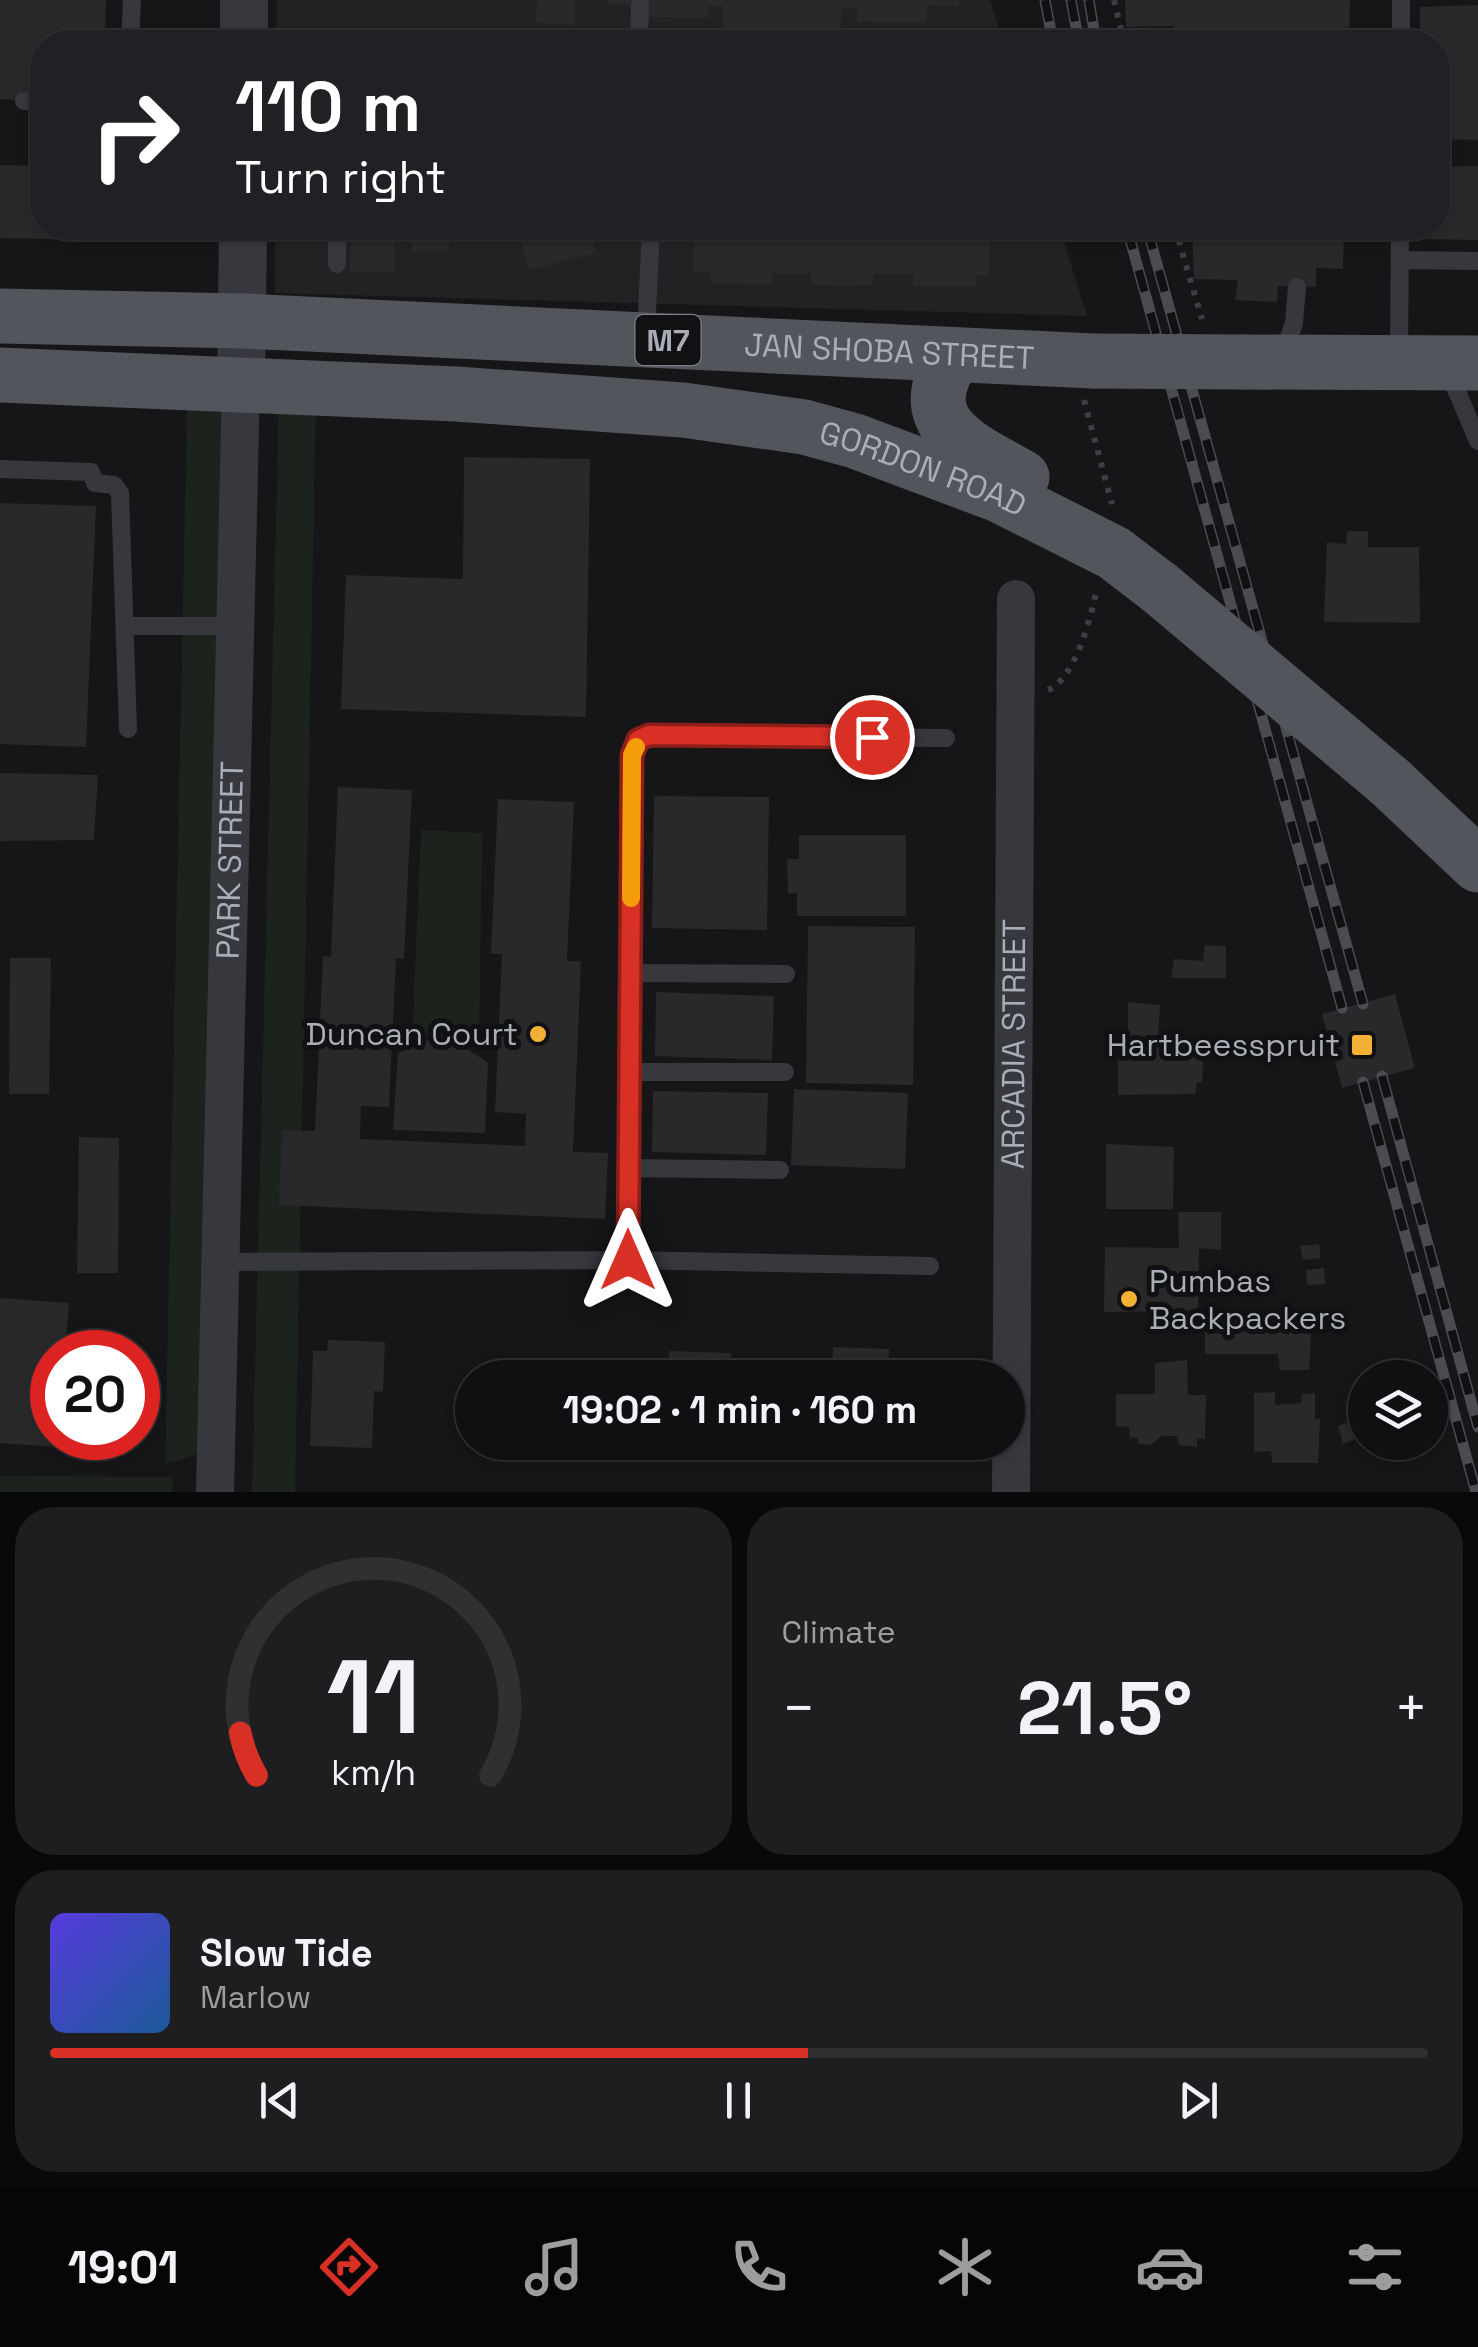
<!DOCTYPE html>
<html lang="en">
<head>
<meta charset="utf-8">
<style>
  :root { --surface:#101012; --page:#1e1e20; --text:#f1f3f6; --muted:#9c9d9f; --line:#303032; --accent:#d93025 }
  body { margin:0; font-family:"Space Grotesk",sans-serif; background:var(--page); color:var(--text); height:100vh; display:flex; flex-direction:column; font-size:38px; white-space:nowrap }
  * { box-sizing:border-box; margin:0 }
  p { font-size:32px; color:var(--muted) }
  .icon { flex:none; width:55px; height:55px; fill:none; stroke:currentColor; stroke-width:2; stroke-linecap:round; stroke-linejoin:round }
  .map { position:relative; height:1492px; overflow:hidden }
  .side { display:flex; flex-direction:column; gap:15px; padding:15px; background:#09090a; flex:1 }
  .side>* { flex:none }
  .top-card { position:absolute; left:30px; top:30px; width:1420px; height:210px; border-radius:40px; box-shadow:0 2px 8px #0004,0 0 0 2px var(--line); background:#202124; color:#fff; overflow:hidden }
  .fabs { position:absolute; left:1348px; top:1360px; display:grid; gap:20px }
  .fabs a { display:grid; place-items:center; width:100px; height:100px; border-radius:50%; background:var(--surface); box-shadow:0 2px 8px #0004,0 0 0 2px var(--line); font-size:50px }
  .speed { position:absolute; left:30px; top:1330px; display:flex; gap:20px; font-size:50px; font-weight:700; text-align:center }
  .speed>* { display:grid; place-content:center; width:130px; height:130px; border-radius:50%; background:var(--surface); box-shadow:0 2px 8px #0004,0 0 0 2px var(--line); line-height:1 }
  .speed .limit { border:15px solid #d22; background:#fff; color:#111 }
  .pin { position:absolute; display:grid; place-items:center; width:85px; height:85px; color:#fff; margin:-42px; border:5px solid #fff; border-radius:50%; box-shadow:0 2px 10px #0007 }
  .me { position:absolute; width:110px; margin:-55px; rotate:0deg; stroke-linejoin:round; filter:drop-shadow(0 0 8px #0008) }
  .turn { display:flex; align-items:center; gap:35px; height:210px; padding:0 40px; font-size:45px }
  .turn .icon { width:130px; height:130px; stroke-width:2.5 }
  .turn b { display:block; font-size:70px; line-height:85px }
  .big { font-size:75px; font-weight:700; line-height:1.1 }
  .side .card { flex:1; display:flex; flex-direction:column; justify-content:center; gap:15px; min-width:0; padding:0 35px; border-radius:40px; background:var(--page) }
  .side .dial { align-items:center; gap:0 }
  .dial svg { height:260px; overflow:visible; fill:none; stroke:var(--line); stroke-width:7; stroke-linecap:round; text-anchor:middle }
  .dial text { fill:var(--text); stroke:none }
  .song { display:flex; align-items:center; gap:30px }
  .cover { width:120px; height:120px; border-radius:15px; background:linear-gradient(135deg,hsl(250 70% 55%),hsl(210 70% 35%)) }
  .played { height:10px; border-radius:5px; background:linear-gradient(90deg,var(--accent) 55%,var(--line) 55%) }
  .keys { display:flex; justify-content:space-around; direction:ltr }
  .heat { display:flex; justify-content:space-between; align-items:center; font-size:55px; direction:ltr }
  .side .tiles { flex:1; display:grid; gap:15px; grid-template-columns:1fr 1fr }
  .card:last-child { grid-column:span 2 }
  .trip { position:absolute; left:455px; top:1360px; width:570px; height:100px; border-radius:50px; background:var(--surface); box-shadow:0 2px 8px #0004,0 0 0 2px var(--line); font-weight:700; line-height:100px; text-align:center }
  .tab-bar { display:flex; height:160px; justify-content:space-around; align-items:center; background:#060607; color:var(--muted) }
  .tab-bar .icon { width:70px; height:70px }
  .tab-bar .on { color:var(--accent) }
  .tab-bar b { font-size:45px; color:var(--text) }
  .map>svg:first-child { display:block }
  .built { fill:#222225 }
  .green { fill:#1c231d }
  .building { fill:#29292c }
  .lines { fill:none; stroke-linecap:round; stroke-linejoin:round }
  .path { stroke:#3d3f44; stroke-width:6; stroke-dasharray:5 8; stroke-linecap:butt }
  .service { stroke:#37383d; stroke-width:18 }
  .minor { stroke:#37383d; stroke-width:38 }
  .tertiary { stroke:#37383d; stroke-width:48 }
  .primary { stroke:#53555c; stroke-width:55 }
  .rail-casing { stroke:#4a4c52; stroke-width:11 }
  .rail { stroke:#111113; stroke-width:8; stroke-dasharray:22; stroke-linecap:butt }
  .primary-bridge { stroke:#53555c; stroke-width:55 }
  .route-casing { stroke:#8d1f18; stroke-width:25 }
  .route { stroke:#d93025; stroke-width:18 }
  .slow { stroke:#f59e0b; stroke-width:18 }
  .poi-dot { fill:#f2b134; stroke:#111113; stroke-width:4 }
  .labels { text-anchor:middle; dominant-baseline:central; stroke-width:10; stroke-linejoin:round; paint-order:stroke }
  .shield { fill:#111113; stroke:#7b7e86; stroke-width:2.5 }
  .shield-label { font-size:30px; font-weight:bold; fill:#a8adb8 }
  .street-label { font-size:32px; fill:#a8adb8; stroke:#111113 }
  .poi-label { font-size:32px; fill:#a8adb8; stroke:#111113; text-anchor:end }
</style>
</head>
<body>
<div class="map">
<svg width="1478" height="1492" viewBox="0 0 1478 1492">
  <rect width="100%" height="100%" fill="#161618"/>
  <path class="built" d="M277,0H990L1003,42H276Z
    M275,228H1060L1087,316L275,293Z"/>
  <path class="green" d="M226,398L204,1452L165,1464L187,407Z
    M279,401L316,403L295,1492H252Z
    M421,830L482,833L479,1049L443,1025L412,1042Z
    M0,1476L173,1477L172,1492H0Z"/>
  <path class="building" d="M0,0H106L105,42H42V84L33,85L28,101L0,99Z
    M537,0H575L574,25L536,23Z
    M608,0H959V6L927,5L926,23L857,22V8H841V33L722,30L723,6H708V18L646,17V5L608,4Z
    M1125,0H1350L1349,42H1174V26L1126,27Z
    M1478,5V140L1438,139V42H1420V7Z
    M0,165L42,166V228H133L132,241L0,238Z
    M1478,166V240L1422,239V228H1438V167Z
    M412,228H449V251H412Z
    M518,228H589L596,253L529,270Z
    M694,228H990L989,275H976V287L913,286V273L874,274L872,286L811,285L810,273H773L771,285L711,283V272H693Z
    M1192,228H1344L1343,269L1316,268V287L1278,286L1277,302L1235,300L1238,280L1194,279Z
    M351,230H395L394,273L350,272Z
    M464,457L590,459L586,717L341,709L346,575L463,579Z
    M0,503L96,506L86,747L0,744Z
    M1347,531H1368V547H1419L1420,623L1324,622L1327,542L1346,544Z
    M0,773L98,775L94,840L0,841Z
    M338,787L412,790L404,959L396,958L389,1107L361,1106L360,1139L525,1146L526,1114L495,1112L502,954H491L498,799L574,802L567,961H581L573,1152L608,1153L605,1219L279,1205L282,1130L315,1131L323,956L331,957Z
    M654,796L769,797L767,930L652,928Z
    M799,835H906V916H797V893H788L787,859H799Z
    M808,926L915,927L913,1085L806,1083Z
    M1205,945L1226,946V978H1171L1174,959L1203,961Z
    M10,958H51L49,1094H9Z
    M656,992L774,996L772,1060L655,1056Z
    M1395,994L1415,1068L1342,1088L1322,1014Z
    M1128,1002L1160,1005L1158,1042H1204L1202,1083L1197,1082L1195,1094L1118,1095V1041L1128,1040Z
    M444,1033L488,1063L485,1133L393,1130L398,1053Z
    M794,1089L908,1093L905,1169L791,1165Z
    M653,1091L768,1093L766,1155L652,1152Z
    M79,1137L119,1138L118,1273H77Z
    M1106,1144L1174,1147L1173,1209H1106Z
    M1178,1212H1221V1250L1199,1248L1198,1311L1104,1312L1105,1247L1179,1248Z
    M1319,1244L1321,1258L1303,1260L1300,1246Z
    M1324,1268L1325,1284L1307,1285L1306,1270Z
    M0,1298L69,1303L65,1352H52V1438H59L58,1447L0,1443Z
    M1205,1317L1312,1320L1309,1370H1280L1278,1354H1205Z
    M328,1340L385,1342L383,1392L374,1391L372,1448L310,1446L313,1351H327Z
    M833,1347L889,1349L888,1378H832Z
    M669,1351L731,1353V1378H669Z
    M1187,1360L1188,1395H1206L1205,1439L1197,1438V1447L1179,1445L1177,1436H1162L1150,1445L1139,1444L1137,1437L1130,1438L1129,1427L1116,1426V1394H1155V1363Z
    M539,1369L582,1371V1378H539Z
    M1275,1392V1405L1301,1403L1302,1394L1315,1393V1419H1320L1318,1463H1272L1271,1451L1254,1452V1393Z
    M1365,1416V1435L1343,1444L1338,1426Z
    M535,1442H580L579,1462L534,1461Z
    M614,1442H757L756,1459L614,1457Z"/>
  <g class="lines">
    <path class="path" d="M1114,0L1124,42
      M1175,228L1202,319
      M1084,400L1112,504
      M1048,690C1074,680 1091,618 1096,592"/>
    <path class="service" d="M130,42L132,0
      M639,42L640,5
      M1401,42V0
      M24,101L42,102
      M337,228V264
      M1400,260L1478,261
      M646,333L651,228
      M1283,354L1294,323L1297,287
      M1399,357L1400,228
      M1447,368L1478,441
      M0,469L91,472L95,483L114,485L120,493L128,729
      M126,626H236
      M630,973L786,974
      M629,1072H785
      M629,1168L780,1170
      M628,1260L632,755L638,740L649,735L946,738
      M221,1262L628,1260L930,1266"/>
    <g class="minor">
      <path id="s1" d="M215,1492L241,383"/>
      <path id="s2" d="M1011,1492L1016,599"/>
    </g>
    <path class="tertiary" d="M244,42V0
      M241,383L243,228"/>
    <g class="primary">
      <path id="s3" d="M0,316L243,321L1093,361"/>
      <path d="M955,355C908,423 969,448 1022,477"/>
      <path d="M1242,362L1478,363"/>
      <path id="s4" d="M0,375L456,394L683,410L804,427L855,441L999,495L1114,553L1161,589"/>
      <path d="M1390,782L1478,865"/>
    </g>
    <defs>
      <path id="rail" d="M1045,0L1053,42
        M1071,0L1079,42
        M1089,0L1096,42
        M1127,228L1342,1008
        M1147,228L1363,1004
        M1382,1076L1478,1427
        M1363,1082L1476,1492"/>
    </defs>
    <use href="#rail" class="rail-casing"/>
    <use href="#rail" class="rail"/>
    <path class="primary-bridge" d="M1093,361L1242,362
      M1161,589L1390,782"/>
  </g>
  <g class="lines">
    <defs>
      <path id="route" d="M628,1260L632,755L638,740L649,735L872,737"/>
    </defs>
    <use href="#route" class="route-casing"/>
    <use href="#route" class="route"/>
    <path class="slow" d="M631,898L632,755L636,747"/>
  </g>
  <g class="poi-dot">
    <circle cx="538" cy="1034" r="10"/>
    <rect x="1350" y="1033" width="24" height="24" rx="5"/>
    <circle cx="1129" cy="1299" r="10"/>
  </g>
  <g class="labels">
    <rect class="shield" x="635.5" y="315" width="65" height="50" rx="8"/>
    <g class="shield-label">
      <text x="668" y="340">M7</text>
    </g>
    <g class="street-label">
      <text stroke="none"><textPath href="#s3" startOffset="890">JAN SHOBA STREET</textPath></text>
      <text stroke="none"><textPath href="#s4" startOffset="932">GORDON ROAD</textPath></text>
      <text stroke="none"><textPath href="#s1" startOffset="632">PARK STREET</textPath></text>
      <text stroke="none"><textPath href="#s2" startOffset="448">ARCADIA STREET</textPath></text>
    </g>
    <g class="poi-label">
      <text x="518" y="1034">Duncan Court</text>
      <text x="1340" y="1045">Hartbeesspruit</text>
      <text x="1149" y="1281" text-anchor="start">Pumbas<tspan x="1149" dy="37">Backpackers</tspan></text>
    </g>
  </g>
</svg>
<div class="fabs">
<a><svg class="icon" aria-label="layers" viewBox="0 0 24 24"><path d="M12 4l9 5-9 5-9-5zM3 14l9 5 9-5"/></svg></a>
</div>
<div class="speed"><div class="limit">20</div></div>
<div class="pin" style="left:872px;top:737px;background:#d93025"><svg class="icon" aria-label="arrive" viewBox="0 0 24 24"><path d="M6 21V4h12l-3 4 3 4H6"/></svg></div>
<svg class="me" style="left:628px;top:1260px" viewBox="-20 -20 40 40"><path d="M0-17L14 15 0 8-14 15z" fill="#d93025" stroke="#fff" stroke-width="4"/></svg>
<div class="trip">19:02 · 1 min · 160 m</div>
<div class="top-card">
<div class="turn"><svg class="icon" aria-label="right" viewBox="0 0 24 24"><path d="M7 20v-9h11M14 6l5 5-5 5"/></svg><div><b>110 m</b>Turn right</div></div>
</div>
</div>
<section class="side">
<div class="tiles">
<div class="card dial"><svg viewBox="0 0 100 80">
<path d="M14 69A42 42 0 1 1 86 69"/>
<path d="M14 69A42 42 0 0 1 9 56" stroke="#d93025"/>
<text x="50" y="56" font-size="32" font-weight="700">11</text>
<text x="50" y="72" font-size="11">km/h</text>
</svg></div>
<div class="card"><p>Climate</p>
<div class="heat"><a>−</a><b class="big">21.5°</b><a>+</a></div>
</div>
<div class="card">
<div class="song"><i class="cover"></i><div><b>Slow Tide</b><p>Marlow</p></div></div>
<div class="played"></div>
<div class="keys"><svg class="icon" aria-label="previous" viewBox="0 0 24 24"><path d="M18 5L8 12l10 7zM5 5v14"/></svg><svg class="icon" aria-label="pause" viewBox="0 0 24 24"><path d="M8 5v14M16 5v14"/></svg><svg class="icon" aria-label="next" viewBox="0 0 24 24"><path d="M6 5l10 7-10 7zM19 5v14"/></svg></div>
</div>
</div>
</section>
<nav class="tab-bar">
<b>19:01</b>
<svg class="icon on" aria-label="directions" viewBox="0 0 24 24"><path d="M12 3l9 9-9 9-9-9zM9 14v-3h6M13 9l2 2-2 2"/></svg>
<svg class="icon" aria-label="music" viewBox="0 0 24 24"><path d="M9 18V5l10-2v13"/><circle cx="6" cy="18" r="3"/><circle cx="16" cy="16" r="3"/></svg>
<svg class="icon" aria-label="phone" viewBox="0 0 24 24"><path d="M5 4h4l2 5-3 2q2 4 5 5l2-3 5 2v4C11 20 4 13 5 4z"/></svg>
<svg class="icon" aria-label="climate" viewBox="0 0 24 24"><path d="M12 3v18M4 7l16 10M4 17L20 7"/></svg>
<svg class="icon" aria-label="car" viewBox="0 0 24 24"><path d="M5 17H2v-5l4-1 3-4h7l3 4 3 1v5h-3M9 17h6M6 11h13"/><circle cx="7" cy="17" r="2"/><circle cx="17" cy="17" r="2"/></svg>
<svg class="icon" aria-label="filters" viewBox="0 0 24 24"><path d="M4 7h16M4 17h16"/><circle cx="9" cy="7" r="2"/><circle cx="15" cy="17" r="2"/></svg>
</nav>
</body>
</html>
